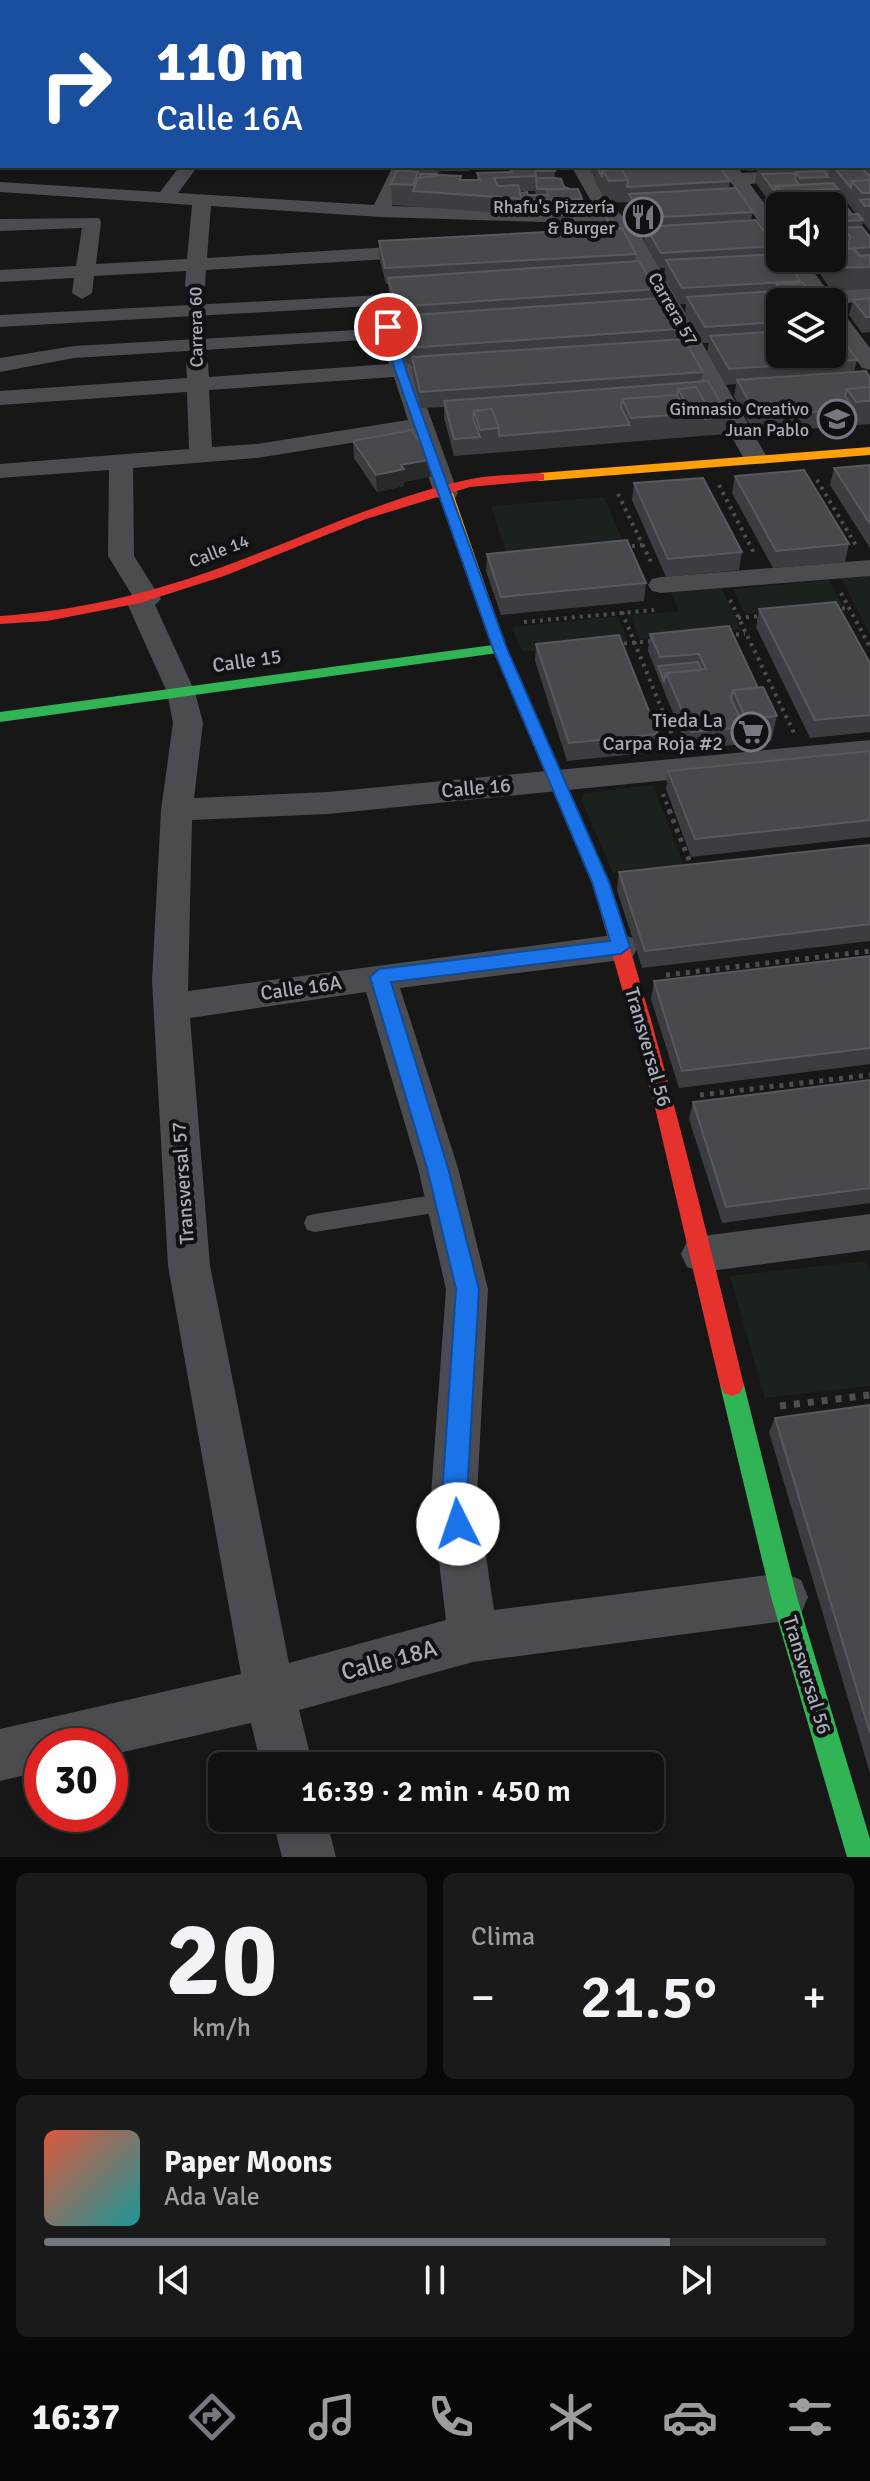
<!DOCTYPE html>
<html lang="es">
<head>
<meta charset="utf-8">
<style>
  :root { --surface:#111; --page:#1a1a1a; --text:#f1f3f6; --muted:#9c9d9f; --line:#303131; --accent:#757880 }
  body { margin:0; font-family:Signika,sans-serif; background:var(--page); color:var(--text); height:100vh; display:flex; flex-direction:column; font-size:30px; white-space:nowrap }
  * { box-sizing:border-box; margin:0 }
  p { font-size:26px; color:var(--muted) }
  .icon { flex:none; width:44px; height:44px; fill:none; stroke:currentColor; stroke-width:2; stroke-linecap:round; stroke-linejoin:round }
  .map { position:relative; height:1857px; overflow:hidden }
  .panel { display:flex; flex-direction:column; gap:16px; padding:16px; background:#090909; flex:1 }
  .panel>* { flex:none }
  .hud { position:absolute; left:0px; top:0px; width:870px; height:168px; box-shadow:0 4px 12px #0003,0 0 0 2px var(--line); background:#1a4fa0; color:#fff; overflow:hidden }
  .buttons { position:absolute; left:766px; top:192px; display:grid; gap:16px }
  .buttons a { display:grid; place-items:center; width:80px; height:80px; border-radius:12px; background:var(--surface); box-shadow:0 4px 12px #0003,0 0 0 2px var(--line); font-size:40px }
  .speed { position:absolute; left:24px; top:1728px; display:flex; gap:16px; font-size:40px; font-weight:700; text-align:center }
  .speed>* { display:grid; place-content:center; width:104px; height:104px; border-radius:50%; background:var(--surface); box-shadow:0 4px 12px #0003,0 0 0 2px var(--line); line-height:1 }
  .speed .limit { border:12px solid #d22; background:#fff; color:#111 }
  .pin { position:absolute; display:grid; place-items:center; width:68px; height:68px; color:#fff; margin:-34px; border:4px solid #fff; border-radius:50%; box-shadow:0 2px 8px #0007 }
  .me { position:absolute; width:88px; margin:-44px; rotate:356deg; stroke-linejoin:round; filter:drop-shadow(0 0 6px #0008) }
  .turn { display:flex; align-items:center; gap:28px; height:168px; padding:0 24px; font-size:36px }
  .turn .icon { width:104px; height:104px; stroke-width:2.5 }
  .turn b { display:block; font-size:56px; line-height:68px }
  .big { font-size:60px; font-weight:600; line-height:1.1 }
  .panel .tile { flex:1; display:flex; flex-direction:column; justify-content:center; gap:12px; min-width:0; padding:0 28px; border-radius:12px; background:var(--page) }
  .panel .dial { align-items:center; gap:0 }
  .dial b { font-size:104px; line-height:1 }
  .song { display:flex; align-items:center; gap:24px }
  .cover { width:96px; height:96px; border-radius:12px; background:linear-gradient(135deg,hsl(10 70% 55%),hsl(180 70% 35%)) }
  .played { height:8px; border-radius:4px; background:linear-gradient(90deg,var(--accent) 80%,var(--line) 80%) }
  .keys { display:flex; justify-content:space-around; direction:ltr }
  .heat { display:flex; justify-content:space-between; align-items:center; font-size:44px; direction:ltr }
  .panel .tiles { flex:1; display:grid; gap:16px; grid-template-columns:1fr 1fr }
  .tile:last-child { grid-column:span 2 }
  .trip { position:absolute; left:208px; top:1752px; width:456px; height:80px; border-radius:12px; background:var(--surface); box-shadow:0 4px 12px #0003,0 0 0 2px var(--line); font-weight:600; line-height:80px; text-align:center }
  .tabs { display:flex; height:128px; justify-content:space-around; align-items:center; background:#070707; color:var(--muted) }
  .tabs .icon { width:56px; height:56px }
  .tabs .selected { color:var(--accent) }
  .tabs b { font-size:36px; color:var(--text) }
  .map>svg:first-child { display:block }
  .green { fill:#1b211c }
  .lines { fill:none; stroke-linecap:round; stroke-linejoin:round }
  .path-far2 { stroke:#4d4e52; stroke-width:4; stroke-dasharray:3 5; stroke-linecap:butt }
  .path-far1 { stroke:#4d4e52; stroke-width:5; stroke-dasharray:4 6; stroke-linecap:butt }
  .path { stroke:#4d4e52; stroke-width:7; stroke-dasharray:6 8; stroke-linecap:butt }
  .lane { fill:#4b4c50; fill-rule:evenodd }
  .street { fill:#4b4c50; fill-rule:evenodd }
  .fast { fill:#30b455; fill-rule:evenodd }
  .slow { fill:#ff9f0a; fill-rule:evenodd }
  .jam { fill:#e5322d; fill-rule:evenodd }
  .wall { fill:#3c3d40; fill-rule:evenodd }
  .shaded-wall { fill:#28292a }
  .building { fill:#48494d; stroke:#57595e; stroke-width:2 }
  .route { fill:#1a73e8; stroke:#114b97; stroke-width:2 }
  .labels { text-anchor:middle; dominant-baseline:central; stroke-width:8; stroke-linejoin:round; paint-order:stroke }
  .far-poi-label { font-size:18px; fill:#a8adb8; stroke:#111113; text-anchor:end }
  .far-street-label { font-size:18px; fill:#a8adb8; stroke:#111113 }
  .street-label { font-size:20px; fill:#a8adb8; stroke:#111113 }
  .poi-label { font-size:20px; fill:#a8adb8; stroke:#111113; text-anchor:end }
  .near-street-label { font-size:24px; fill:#a8adb8; stroke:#111113 }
</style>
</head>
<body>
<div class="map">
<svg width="870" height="1857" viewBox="0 0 870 1857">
  <rect width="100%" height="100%" fill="#171717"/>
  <path class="green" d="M604,497L625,546L507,556L491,506Z
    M870,576V634L841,578Z
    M829,580L843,605L745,614L733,589Z
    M719,583L741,630L639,639L630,615L679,611L669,587Z
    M618,616L628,641L523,652L511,627Z
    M653,785L684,866L613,873L582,801L584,793Z
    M866,1261L870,1272V1386L765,1398L730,1276Z"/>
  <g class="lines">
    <path class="path-far2" d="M817,480L857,547
      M719,485L755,555
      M618,494L652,564
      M624,547L643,545
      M841,593L870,647
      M730,600L795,735
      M834,609L849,608
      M622,612L676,744
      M738,618L761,616
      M524,622L654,610
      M728,635L745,634
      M616,644L654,641
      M663,794L670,812"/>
    <path class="path-far1" d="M669,810L693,870
      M666,975L870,951
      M700,1095L870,1075"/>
    <path class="path" d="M780,1406L870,1395"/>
    <path class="lane" d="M0,24H2V28H0Z
      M446,1193L453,1195L457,1202L453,1209L446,1211L315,1232L307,1230L304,1223L307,1216L315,1214Z"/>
    <path class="street" d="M0,0H157L158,1L2,4Z
      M232,0H246L231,2Z
      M336,0H350L335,2Z
      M482,0H496L497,2H483Z
      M603,0H617L618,2H604Z
      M843,0H858L859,2H844Z
      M0,45L2,46V56L0,55Z
      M0,75H2V85H0Z
      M0,150H2L0,162Z
      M180,166H198L178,193L374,205L393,166H411L392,206L598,213L571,166H589L611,204L642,237L768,459L764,464H748L744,459L624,240L609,224L380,217L211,206L207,258L423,245L433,251L423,257L206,270L205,286L195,292L185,286L186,271L94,276L92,293L82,299L72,293L74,278L0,282V270L76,266L82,228L0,231V219L99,218L101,222L96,264L187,259L192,205L0,192V182L160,192Z
      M719,166H737L742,173L870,166V176L750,184L780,225V244L773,242Z
      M783,258H803L828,291L870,288V300L833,305L839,307L870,348V370L862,368L832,326V302H815Z
      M382,295L392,301L389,305L0,327V315Z
      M390,328L397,330L401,334L397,338L74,358L0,372V358L74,346Z
      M395,344L406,350L458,493L455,498H437L434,493L413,433L257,458L133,468L134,556L161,599L155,605L195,692L203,723L194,798L328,792L870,740V760L328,814L192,820L188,991L621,934L633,938L638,947L633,956L621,960L400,988L458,1168L488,1289L477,1495L494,1610L784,1573L801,1580L808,1597L801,1614L784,1621L473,1662L299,1710L313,1766H261L251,1723L110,1755V1746H42V1771L0,1781V1729L241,1674L168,1266L152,981L161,810L173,723L167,692L126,601L132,595L108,556L109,470L0,478V464L189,449L187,392L0,405V391L187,378L186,363L197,356L208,363L209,377L389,364L384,350ZM394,377L408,420L257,444L212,447L209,390ZM366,992L418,1168L446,1289L431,1495L446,1620L289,1663L210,1266L190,1018Z
      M870,560V576L661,593L652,591L648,585L652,579L661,577Z
      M870,1214V1250L702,1272L687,1267L681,1254L687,1241L702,1236Z
      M272,1818H326L336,1857H282Z"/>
    <path class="fast" d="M500,644L505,646V652L0,722V712Z
      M732,1374L740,1377L744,1385L797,1597L870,1839V1857H847L771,1597L720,1385L724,1377Z"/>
    <path class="slow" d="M870,447V455L539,481L533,477L539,473Z
      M446,489L453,493L507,649L589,836L587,840L581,842L573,836L493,649L439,493Z"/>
    <path class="jam" d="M539,473L544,474V480L470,487L366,519L224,576L140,603L47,621L0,624V616C74,611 144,595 214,570C298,540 378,500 466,480C489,475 515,475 539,473Z
      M581,830C615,840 728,1321 744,1385L740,1393L732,1396L724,1393L720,1385L653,1099L592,882L573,836Z"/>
  </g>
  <path class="wall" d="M148,0H190L188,2H146Z
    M196,0H230L229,2H196Z
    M457,0H479V2H457Z
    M865,0H870V10L868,8V2H865Z
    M868,124H870V156L868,155Z
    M870,161V231L863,222L862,227L870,237V289L832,291L809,258H832V206H780V217L755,182L757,170L748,171L744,166H819L818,171L828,176L830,166H868ZM838,190L856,214H852L837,195Z
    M402,166H469V171H441L439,176L461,180H477V173L509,172V166H554L555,178L564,187L582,199L581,214H574L611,226V228L636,254L635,261L656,289L655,299L677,329L676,340L703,372L701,382L729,417L726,434L454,456L444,418V407L421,408L412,373V364H407L399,332V323H396L389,293L388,284H386L379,257V241L556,232L552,222V214L531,215L392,205L391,184L402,171ZM520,191H535L536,195H530V202Z
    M588,166H719L730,181L729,188L753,212L751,220L775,246L773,254L800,281V283L817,302H780V354L857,360L854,372L870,378V424L754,433L734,396L736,384L726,385L707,352L709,343H702L685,313L686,304H680L664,276L665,268H659L644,242L645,233H641L628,209V202L607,203L594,180L595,174H592Z
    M870,298V332L862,333L849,315L853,300Z
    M353,441L433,476L404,482V486L377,492L354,458Z
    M870,465V548L830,485L834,468Z
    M735,476L849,544L845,562L773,568L732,493Z
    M634,483L742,552L739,570L666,577L632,500Z
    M487,554L646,583L644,601L501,615L486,571Z
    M759,609L870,663V732L810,738L756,627Z
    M729,626L758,688L777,716L771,741L688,750L648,651L650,634Z
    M536,644L658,734L656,752L567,761L535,661Z
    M870,751V837L691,857L666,789L668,771Z
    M870,845V941L642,968L617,890L619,872Z
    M870,956V1064L679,1088L651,999L654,981Z
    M870,1080V1203L722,1223L689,1119L693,1102Z
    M870,1405V1773L769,1432L775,1418Z"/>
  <path class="shaded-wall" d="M438,166H441V171L437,182Z
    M433,459V476L404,482V486L377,492L376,475L401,465Z"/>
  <path class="building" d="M0,0H23L22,1L2,2L0,3Z
    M23,0H49L48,2H21Z
    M148,0H168L167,2H179H146Z
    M868,124H870V141H868Z
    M511,166H554L555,171H535L536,176L494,178L498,186L518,185L522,199L413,191L418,178L440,175L461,176L460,180H480L477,173L512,172Z
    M596,166H719L730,181L627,187L628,180L621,169L602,170V177Z
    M762,166H799L763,168Z
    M621,169L628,180L609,181L602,170Z
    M863,169L868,175L870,174V180L852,181L851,188L836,170Z
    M397,170L418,172L413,185L391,184Z
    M824,171L828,177L800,178L796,172Z
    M796,173L795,179L799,185L776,186L775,192L762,174Z
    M420,174H437V176L420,178Z
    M536,178H555L561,179L564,187L570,189H537Z
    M870,180V193H862L852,181Z
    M833,183L838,189L781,192L776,186Z
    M736,188L753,212L643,218L629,194Z
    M578,189L582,199L532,200L530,195H548L547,190Z
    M527,192L532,207L522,206V199L520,193Z
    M837,195L852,214L832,215V206H821L814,196Z
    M814,196L821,206H791L785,198Z
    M870,199V206H865L860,200Z
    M567,200L575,215H560L553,201Z
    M858,214L863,220L834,222L832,220V215Z
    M575,215H605L611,226L574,229Z
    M756,220L775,246L661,253L646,227Z
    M832,222H834L840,230H832Z
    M862,227L870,237V247L848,249L850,236L845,230H840L838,228Z
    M622,228L636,254L385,268L379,241Z
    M832,230H845L850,236L832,237Z
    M854,249L860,256L870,255V267L836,268L829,258H832V250Z
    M780,254V258H785L800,281L682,288L666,260Z
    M639,261L656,289L396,307L388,278Z
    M803,283L817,302H788L776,284Z
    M775,291L782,302H780V322L705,327L687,297Z
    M660,298L677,329L407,348L399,316Z
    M870,298V317H866L853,300Z
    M832,328H835L857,360L729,369L710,336L780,331V354H832Z
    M684,339L703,372L420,392L412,357Z
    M866,371L870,378V387L847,389L845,396L854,409L757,416L737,380Z
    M708,381L729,417L705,419L707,406L696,387L678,389L677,395L622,399L621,407L630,425L499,436V428L492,409L474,411L473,418L480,437L454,439L444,401Z
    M696,387L707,406L688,407L678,389Z
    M870,387V401H865L856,402L847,389Z
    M677,395L687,414L631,418L622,399Z
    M492,409L499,428L480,430L474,411Z
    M411,430L433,459L401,465L404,469L376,475L353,441Z
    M870,465V524L834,468Z
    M804,470L849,544L776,551L735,476Z
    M703,478L742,552L668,559L634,483Z
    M627,540L646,583L501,597L487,554Z
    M836,602L870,663V715L815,720L759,609Z
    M729,626L758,688L733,690L731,698L744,727L691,732L666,673L706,669L699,654L660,657L650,634Z
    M619,635L658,734L569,743L536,644Z
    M698,662L701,670L666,673L664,681L658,666Z
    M763,687L777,716L746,719L733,690Z
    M870,751V820L695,839L668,771Z
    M870,845V924L645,951L619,872Z
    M870,956V1048L682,1071L654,981Z
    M870,1080V1188L726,1207L693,1102Z
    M870,1405V1733L775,1418Z"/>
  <path class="route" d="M388,323L394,327L406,370L507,649L609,882L630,947L621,954L391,982L448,1168L479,1289L467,1495L471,1524L467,1532L458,1536L449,1532L442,1495L456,1289L427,1168L370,977L379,969L610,941L592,882L493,649L395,370L383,327Z"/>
  <defs>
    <symbol id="restaurant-ring" viewBox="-11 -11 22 22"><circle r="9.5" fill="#111113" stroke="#757880" stroke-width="1.5"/><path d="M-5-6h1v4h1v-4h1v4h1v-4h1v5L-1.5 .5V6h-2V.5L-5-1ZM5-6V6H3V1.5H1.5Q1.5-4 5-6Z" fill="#757880"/></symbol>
    <symbol id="school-ring" viewBox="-11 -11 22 22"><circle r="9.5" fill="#111113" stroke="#757880" stroke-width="1.5"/><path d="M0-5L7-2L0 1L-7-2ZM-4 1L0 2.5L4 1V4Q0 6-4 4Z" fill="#757880"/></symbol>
    <symbol id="supermarket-ring" viewBox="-11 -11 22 22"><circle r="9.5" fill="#111113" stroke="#757880" stroke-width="1.5"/><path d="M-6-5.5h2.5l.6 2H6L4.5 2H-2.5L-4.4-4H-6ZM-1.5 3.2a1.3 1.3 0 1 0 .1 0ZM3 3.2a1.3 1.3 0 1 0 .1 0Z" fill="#757880"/></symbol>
  </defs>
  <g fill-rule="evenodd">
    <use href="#restaurant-ring" x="621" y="195" width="44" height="44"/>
    <use href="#school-ring" x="815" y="397" width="44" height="44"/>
    <use href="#supermarket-ring" x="729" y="710" width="44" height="44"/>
  </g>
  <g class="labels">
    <g class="far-poi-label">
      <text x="615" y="207">Rhafu's Pizzería<tspan x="615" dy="21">&amp; Burger</tspan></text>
      <text x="809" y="409">Gimnasio Creativo<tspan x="809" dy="21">Juan Pablo</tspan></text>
    </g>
    <g class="far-street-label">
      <text transform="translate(673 309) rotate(60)">Carrera 57</text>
      <text transform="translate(196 327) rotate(-91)">Carrera 60</text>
      <text transform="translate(219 551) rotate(-21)">Calle 14</text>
    </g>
    <g class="street-label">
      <text transform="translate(247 661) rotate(-8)">Calle 15</text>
      <text transform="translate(476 788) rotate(-5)">Calle 16</text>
      <text transform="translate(301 988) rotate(-8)">Calle 16A</text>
      <text transform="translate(648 1047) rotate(74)">Transversal 56</text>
      <text transform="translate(183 1183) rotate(-94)">Transversal 57</text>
      <text transform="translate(807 1675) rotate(73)">Transversal 56</text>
    </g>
    <g class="poi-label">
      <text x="723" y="720">Tieda La<tspan x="723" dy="23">Carpa Roja #2</tspan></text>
    </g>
    <g class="near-street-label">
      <text transform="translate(389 1660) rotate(-15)">Calle 18A</text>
    </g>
  </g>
</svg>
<div class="buttons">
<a><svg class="icon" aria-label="sound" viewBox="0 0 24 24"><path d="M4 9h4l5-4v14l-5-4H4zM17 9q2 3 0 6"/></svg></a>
<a><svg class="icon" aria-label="layers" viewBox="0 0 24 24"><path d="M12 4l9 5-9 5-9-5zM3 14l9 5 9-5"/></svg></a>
</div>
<div class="speed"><div class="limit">30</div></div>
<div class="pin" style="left:388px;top:327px;background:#d93025"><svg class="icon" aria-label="arrive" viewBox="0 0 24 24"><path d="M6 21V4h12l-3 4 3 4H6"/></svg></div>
<svg class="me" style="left:458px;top:1524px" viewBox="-20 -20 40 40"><circle r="19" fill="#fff"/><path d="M0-13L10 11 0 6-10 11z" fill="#1a73e8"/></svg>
<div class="trip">16:39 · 2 min · 450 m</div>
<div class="hud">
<div class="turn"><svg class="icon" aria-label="right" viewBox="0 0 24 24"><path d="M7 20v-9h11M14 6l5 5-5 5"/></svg><div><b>110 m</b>Calle 16A</div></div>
</div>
</div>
<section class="panel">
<div class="tiles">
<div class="tile dial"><b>20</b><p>km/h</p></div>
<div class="tile"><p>Clima</p>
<div class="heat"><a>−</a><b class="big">21.5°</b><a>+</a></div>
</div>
<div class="tile">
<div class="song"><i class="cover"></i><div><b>Paper Moons</b><p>Ada Vale</p></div></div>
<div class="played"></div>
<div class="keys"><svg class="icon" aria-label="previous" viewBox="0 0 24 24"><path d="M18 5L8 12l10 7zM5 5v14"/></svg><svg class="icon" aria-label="pause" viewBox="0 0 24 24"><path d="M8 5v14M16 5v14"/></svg><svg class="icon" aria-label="next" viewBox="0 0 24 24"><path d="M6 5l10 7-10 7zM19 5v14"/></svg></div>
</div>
</div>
</section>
<nav class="tabs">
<b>16:37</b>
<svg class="icon selected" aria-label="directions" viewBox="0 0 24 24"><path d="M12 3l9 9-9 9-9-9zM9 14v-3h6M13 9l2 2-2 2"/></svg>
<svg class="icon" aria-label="music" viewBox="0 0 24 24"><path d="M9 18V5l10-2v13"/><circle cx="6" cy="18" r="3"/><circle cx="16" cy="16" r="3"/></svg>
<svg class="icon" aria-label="phone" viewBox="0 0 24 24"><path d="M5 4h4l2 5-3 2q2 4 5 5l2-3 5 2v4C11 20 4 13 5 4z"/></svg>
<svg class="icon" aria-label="climate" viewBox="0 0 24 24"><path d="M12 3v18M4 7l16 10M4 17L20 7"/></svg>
<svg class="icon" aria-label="car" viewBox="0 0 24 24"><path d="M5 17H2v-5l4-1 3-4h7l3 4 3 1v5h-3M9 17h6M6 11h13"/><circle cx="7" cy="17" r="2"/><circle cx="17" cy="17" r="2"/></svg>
<svg class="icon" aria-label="filters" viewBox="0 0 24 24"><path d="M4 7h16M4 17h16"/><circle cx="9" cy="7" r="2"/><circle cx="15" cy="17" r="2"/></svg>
</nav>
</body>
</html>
